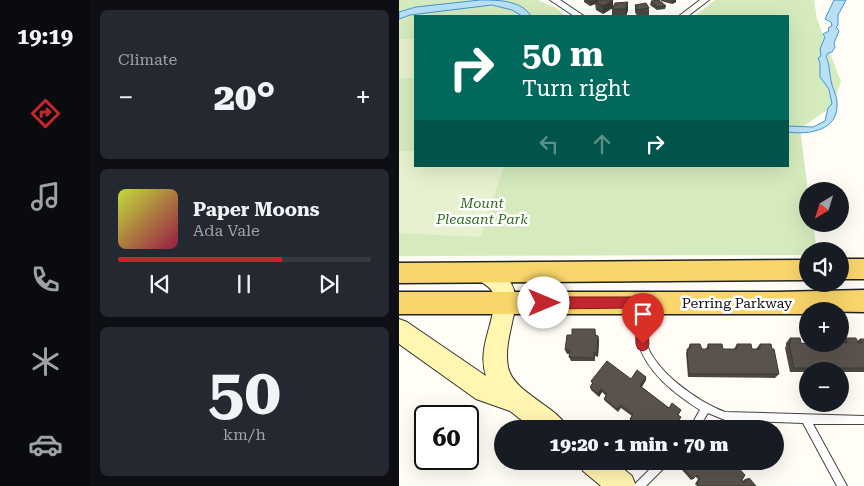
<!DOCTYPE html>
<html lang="en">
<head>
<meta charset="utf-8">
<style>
  :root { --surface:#171b24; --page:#242831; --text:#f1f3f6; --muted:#9ea1a6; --line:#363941; --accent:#c4262e }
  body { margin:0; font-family:"Roboto Serif",serif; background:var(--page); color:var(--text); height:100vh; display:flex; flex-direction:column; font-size:19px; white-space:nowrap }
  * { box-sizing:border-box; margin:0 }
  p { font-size:16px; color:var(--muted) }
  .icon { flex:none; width:28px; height:28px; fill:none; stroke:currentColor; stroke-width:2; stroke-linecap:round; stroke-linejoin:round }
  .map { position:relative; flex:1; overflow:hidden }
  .sheet { display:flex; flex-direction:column; gap:10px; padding:10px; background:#0d0f14; width:309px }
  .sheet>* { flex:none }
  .hud { position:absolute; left:15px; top:15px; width:375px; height:152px; border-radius:0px; box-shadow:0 5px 20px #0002; background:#00695c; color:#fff; overflow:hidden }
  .needle { width:32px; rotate:218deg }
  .tools { position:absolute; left:400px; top:182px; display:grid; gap:10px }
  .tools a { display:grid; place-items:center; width:50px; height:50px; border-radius:50%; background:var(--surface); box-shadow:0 5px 20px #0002; font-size:25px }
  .speed { position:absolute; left:15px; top:405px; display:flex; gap:10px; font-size:25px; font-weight:700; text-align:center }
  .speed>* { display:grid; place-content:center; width:65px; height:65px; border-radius:50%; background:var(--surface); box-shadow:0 5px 20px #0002; line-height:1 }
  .speed .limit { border:2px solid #111; border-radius:8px; background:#fff; color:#111 }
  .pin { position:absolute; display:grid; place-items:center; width:42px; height:42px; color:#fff; margin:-51px -21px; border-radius:50% 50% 50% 0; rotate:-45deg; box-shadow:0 0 5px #0007 }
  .pin .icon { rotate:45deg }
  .me { position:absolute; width:55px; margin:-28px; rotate:90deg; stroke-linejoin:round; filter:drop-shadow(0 0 4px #0008) }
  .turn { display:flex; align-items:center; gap:18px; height:105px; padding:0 25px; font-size:22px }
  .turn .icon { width:65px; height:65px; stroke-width:2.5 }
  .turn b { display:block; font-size:35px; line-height:42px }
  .lanes { display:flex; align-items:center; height:48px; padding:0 25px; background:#0003; justify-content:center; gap:25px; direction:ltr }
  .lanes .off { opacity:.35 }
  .big { font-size:38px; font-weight:800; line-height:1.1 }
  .sheet .tile { flex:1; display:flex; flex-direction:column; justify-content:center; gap:8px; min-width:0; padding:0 18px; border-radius:8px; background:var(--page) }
  .sheet .dial { align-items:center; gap:0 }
  .dial b { font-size:65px; line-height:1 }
  .song { display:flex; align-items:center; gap:15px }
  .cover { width:60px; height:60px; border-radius:8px; background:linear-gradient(135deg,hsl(70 70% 55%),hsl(340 70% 35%)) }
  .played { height:5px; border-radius:2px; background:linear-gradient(90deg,var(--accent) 65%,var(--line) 65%) }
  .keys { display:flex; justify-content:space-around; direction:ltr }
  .heat { display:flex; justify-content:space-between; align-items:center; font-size:28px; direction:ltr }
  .trip { position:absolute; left:95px; top:420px; width:290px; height:50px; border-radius:25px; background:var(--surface); box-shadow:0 5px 20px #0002; font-weight:800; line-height:50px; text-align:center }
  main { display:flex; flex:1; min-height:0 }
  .dock { display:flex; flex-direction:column; width:90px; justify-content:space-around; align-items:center; background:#090b0e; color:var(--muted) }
  .dock .icon { width:35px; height:35px }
  .dock .selected { color:var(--accent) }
  .dock b { font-size:22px; color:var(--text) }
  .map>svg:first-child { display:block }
  .green { fill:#d5ebbd }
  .pitch { fill:#e6f2cf }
  .water { fill:#b9e0f7; stroke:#3f96cf }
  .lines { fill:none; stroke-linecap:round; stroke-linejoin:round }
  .lane-casing { stroke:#444; stroke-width:2 }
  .street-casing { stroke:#444; stroke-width:2 }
  .secondary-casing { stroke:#333; stroke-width:2 }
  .primary-casing { stroke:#222; stroke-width:3 }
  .lane { fill:#fff; fill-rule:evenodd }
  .street { fill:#fff; fill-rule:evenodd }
  .secondary { fill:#fff6b0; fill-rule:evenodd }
  .primary { fill:#f9d66b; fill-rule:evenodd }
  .wall { fill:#4d4742 }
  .shaded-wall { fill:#3f3936 }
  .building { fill:#5a524d; stroke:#3f3936 }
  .route { fill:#c4262e; stroke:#7f191e }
  .labels { text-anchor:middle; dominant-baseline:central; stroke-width:5; stroke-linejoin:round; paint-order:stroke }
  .park-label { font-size:14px; font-style:italic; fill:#2f6b1f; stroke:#fff }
  .street-label { font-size:14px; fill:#111; stroke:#fff }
</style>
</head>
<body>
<main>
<nav class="dock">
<b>19:19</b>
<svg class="icon selected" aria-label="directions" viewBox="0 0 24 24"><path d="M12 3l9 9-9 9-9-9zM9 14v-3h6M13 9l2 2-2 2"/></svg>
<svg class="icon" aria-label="music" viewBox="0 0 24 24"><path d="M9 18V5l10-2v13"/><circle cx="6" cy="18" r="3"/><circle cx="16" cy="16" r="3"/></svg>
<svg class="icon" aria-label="phone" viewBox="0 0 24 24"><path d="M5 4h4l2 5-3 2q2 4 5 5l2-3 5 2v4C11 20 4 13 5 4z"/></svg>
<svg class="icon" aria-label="climate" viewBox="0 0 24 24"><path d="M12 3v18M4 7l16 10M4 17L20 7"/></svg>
<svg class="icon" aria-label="car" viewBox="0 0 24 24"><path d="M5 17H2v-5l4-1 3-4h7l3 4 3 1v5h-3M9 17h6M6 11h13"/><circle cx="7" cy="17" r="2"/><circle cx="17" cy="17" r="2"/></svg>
</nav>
<section class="sheet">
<div class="tile"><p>Climate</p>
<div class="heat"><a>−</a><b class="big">20°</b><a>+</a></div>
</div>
<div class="tile">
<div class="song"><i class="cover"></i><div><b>Paper Moons</b><p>Ada Vale</p></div></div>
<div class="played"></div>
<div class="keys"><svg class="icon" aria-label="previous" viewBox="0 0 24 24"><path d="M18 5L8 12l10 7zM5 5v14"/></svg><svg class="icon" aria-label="pause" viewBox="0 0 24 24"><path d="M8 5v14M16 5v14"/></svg><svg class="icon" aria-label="next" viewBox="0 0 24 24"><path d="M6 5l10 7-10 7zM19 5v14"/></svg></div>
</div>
<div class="tile dial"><b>50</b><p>km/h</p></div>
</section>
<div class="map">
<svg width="466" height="486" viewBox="0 0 466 486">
  <rect width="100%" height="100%" fill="#fffdf5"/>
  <path class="green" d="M0,0H139L157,8L167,16H16V166H389V16H296L316,0H415L418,19L442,82L432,107L401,129L409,191V224H414L418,251H409V255L0,256Z"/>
  <path class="pitch" d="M0,39H16V78H0Z
    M0,151H16V166H105L82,237L0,233Z"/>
  <path class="water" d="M81,0C99,0 122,0 132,16H123L113,10L93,5L11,15L0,19V12L17,7Z
    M435,0H447L439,15V25L437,27L440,31L435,43L436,47L433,52L429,53L427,57C431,64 430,72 432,80C433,88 438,95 438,103C440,131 409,135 389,132V126L414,127L426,121L429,108L433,104L430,89L421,77V63L419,58L422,56L421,49L426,37L424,34L430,31L429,28L433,26L432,22L426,19Z"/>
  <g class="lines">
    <defs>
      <path id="lane" d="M242,303L245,304L246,307C246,318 244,331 247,342C255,371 299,402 326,412L466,416V424H414L448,486H438L404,423L326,420L309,413L299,429H290L301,410C276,394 247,372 239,342C236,331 238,319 238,307L239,304Z
        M259,461H271L269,464L247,486H235L237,483Z"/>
      <path id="street" d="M151,0H161L185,16H175Z
        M301,0H310L289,16H280Z"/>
      <path id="secondary" d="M83,263C144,285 101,325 109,367C114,393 159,406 169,429H134L111,411L77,399L0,344V319L8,322L87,376C77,345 99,320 94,294C93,285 77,282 73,272L76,265Z
        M180,461H215L233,476L237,486H202L184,471Z"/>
      <path id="primary" d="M441,259H466V279H441Z
        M409,260V280L0,283V263Z
        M466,290V312L409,311V314H0V292H376Z"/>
    </defs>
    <use href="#lane" class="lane-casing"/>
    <use href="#street" class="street-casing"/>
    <use href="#secondary" class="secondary-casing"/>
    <use href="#primary" class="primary-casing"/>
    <use href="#lane" class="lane"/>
    <use href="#street" class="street"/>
    <use href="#secondary" class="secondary"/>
    <use href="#primary" class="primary"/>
  </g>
  <path class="wall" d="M185,0H200V1L214,6L229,10L227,16H213V8L204,14L197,10L196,4L191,6L185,2Z
    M262,0H277V2L273,4L262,1Z
    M252,1L267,6L266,9L258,10L251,5Z
    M236,5L250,8V16H238L236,12Z
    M196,329L197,335L199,336L200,340L199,357L196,356V361H172L170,357L171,354H168L166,350L173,335Z
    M391,338L402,343L405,344L409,340V344H441L447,338L458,341L461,339H466V372H391L386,348L387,346V343Z
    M291,344L303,349H307L309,344L324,349H335L338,344L353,349H357L361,344L380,374L376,378L289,377L287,353Z
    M247,377V380L243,387L279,415L275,429H248L246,427L245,429H240L231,421V419L233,416L222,408L219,412L206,401L205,399L207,396L203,392L200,397L192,390L191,387L193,384L192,381L232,379Z
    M286,461H332L329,466L331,468L333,465L336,464L344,481L346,479L350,478L357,486H298L296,484L299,479L296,476L294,479L292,480L283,470L287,466L284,463Z"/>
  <path class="shaded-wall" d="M197,0H200V3L196,2V4L191,6V2Z
    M214,0V8L204,14V6Z
    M275,0H277V2L273,4L274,1Z
    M229,2V10L227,16L226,9Z
    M199,336L200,340L199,357L198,353Z
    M247,377V380L241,389V386Z
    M202,389L203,392L200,397L199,394Z"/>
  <path class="building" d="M188,0H197L191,2Z
    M203,0H214L204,6L196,2Z
    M260,0L267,6L258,7L252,1Z
    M229,2L226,9H213L216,3Z
    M247,3L250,8L238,10L236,5Z
    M173,329H196V335L199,336L198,353L195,352V358L170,357L171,350H166L168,335H173Z
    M391,338H401L402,343L409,344H441V338H444L446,343H448L447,338H457L459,343H463L461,339H466V368H395L390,343H392Z
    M291,344H301L303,349H310L309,344H323L324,349H338V344H352L353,349H361V344H372L373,349H375L380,374H290L288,349H291Z
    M208,361L232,379L238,370L247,377L241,386L270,408L273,403L282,410L279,415L282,417L275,429H251L246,425L244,429H243L231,419L234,414L222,405L218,409L212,404L205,399L208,394L202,389L199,394L191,387L194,383L192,381Z
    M287,461H332L329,466L332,469L336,464L346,475L343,480L345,483L350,478L357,486H300L298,483L301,479L298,475L294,479L285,469L289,465L286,462Z"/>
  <path class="route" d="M145,297H242L246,299L250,344L248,349L244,351L239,349L237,344L236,308L145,309L141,307L139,303L141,299Z"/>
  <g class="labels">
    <g class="park-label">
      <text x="83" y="203">Mount<tspan x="83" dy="16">Pleasant Park</tspan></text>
    </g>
    <g class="street-label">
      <text x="338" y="303">Perring Parkway</text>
    </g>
  </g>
</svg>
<div class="tools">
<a><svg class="needle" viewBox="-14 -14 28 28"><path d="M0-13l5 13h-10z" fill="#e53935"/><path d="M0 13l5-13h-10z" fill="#9ea1a6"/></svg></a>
<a><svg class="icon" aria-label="sound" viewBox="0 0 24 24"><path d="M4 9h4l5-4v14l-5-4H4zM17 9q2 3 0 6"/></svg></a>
<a>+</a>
<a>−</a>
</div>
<div class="speed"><div class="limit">60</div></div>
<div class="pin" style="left:244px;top:344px;background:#d93025"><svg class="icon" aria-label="arrive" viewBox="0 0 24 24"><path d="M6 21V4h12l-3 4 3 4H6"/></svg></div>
<svg class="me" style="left:145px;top:303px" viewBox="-20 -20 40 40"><circle r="19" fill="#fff"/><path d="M0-13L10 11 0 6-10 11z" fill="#c4262e"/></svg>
<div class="trip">19:20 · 1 min · 70 m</div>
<div class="hud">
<div class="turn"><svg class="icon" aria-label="right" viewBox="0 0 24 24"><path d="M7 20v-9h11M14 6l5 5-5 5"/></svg><div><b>50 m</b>Turn right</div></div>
<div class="lanes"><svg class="icon off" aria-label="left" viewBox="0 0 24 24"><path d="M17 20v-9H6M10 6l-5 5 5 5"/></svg><svg class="icon off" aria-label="ahead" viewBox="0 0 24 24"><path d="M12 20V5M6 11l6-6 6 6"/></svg><svg class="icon" aria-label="right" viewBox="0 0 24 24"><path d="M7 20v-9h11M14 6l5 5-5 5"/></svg></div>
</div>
</div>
</main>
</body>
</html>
